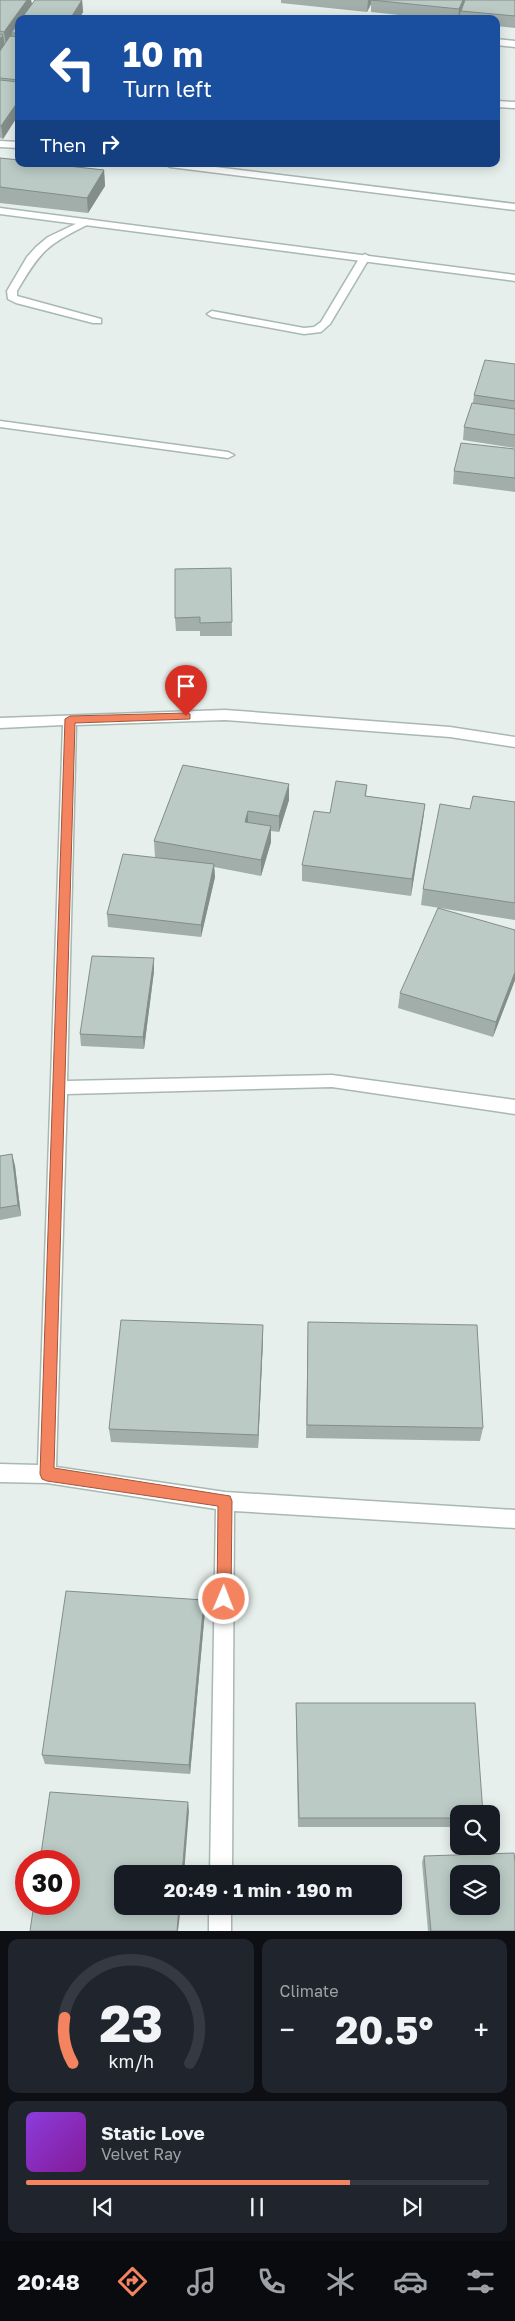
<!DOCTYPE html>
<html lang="en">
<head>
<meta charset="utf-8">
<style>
  :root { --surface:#171b24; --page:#20242c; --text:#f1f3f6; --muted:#9ea1a6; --line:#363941; --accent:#f4845f }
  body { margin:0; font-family:"Golos Text",sans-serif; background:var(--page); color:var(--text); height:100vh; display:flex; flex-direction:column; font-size:19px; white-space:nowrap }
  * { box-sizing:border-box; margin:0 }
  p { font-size:16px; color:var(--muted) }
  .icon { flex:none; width:28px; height:28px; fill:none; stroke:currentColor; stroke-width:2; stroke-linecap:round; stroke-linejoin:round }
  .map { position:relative; height:1931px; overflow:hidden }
  .side { display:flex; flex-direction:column; gap:8px; padding:8px; background:#0d0f14; flex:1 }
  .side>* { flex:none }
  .top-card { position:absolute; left:15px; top:15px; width:485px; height:152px; border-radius:10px; box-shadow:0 2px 12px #0003; background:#1a4fa0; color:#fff; overflow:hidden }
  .buttons { position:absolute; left:450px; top:1805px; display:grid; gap:10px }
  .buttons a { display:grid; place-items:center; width:50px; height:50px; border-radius:10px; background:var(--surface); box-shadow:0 2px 12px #0003; font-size:25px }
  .speed { position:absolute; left:15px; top:1850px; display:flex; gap:10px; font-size:25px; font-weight:700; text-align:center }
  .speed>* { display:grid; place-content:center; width:65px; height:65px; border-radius:50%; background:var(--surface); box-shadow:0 2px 12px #0003; line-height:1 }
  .speed .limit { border:8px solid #d22; background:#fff; color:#111 }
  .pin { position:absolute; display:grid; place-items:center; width:42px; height:42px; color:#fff; margin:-51px -21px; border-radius:50% 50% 50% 0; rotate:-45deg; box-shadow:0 0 5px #0007 }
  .pin .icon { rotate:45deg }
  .me { position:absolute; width:55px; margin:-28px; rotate:1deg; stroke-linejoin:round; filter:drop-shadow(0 0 4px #0008) }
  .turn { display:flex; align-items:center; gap:18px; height:105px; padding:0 25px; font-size:22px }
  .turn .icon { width:65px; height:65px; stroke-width:2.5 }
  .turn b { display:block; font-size:35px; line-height:42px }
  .then { display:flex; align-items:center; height:48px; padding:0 25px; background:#0003; gap:10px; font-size:19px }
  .big { font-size:38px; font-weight:700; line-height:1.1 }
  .side .widget { flex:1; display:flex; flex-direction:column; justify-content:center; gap:8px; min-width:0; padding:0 18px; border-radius:10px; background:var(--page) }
  .side .dial { align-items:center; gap:0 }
  .dial svg { height:130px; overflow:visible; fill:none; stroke:var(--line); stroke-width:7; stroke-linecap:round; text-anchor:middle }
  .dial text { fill:var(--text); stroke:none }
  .song { display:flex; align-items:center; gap:15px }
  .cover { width:60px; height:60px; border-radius:8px; background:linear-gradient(135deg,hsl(270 70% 55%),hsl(290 70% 35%)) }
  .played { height:5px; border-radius:2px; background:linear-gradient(90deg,var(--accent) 70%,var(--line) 70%) }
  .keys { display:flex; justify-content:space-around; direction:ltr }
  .heat { display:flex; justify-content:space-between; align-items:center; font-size:28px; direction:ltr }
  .side .tiles { flex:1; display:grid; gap:8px; grid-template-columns:1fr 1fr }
  .widget:last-child { grid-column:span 2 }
  .trip { position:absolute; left:114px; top:1865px; width:288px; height:50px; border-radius:10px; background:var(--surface); box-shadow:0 2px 12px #0003; font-weight:700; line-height:50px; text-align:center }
  .tab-bar { display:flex; height:80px; justify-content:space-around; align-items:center; background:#090b0e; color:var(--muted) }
  .tab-bar .icon { width:35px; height:35px }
  .tab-bar .active { color:var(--accent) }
  .tab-bar b { font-size:22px; color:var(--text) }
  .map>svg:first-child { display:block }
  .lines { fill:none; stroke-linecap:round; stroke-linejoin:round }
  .service-casing { stroke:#a8b8b2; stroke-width:3 }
  .minor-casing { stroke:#a8b8b2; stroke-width:3 }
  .service { fill:#fff; fill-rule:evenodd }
  .minor { fill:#fff; fill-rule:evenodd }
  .wall { fill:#a1aea9 }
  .shaded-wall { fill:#838d89 }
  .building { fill:#bbcac4; stroke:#838d89; fill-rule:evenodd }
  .route { fill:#f4845f; stroke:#9f563e }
</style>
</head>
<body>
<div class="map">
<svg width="515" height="1931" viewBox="0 0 515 1931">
  <rect width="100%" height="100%" fill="#e6efeb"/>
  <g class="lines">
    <defs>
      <path id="service" d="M86,219L91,222L89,224C47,245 41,250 17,291V296L101,319V323H93L16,303L8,299L7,291L27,257L36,247L48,237Z
        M365,254L370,257L330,324L321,332L304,334L212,317L207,314L212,311L304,328L314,327L321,322L360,257Z"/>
      <path id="minor" d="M496,39L515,41V47L496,45Z
        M496,101L515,102V108L496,107Z
        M0,141L19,142V148L0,147Z
        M165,164H191L515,204V210L170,167Z
        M0,208L515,275V281L0,214Z
        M0,421L228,452L234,455L228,458L0,427Z
        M225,710L450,727L515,737V747L450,737L225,720L76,725L67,1081L332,1075L515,1100V1114L332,1087L67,1094L56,1467L225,1492L515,1510V1528L234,1511L232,1874H210L216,1509L47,1483L0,1482V1464L38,1465L63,725L0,728V718Z
        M209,1906H231V1931H209Z"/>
    </defs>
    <use href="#service" class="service-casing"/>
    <use href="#minor" class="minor-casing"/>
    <use href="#service" class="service"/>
    <use href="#minor" class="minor"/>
  </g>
  <path class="wall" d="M0,0H31L32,4L82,0L83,12L79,19H19V114L3,139L0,138Z
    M281,0H515V28L496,26V19H460V14L459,19H436L371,12V4L367,12L281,3Z
    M0,158L104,170L105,186L88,213L0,203Z
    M515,364V448L463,440L464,427L473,403L474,395Z
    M515,449V492L453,484L454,471Z
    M231,568L232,636H200V631H176L175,618Z
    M183,765L289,800L279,832L271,831V842L261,876L214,867L215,877L201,937L108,927L107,914L164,859L155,857L154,841Z
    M367,785L366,796L425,804L423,820L411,896L302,881V865L330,813Z
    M515,802V920L421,905L423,889L470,809Z
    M515,930V980L493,1037L398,1008L400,993Z
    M154,971L144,1049L81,1046L80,1034Z
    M12,1154L15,1166L21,1216L0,1220V1156Z
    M308,1322L483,1428L480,1441L306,1438Z
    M263,1339L258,1448L111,1442L109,1429Z
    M204,1600L205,1611L190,1774L45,1764L42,1755Z
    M296,1703L459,1814V1827H298L296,1713Z
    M424,1856L515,1931H428L422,1862Z"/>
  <path class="shaded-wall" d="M27,0H31L32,6L23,19H19V25L11,33L12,35L6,44L4,32Z
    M82,0L83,12L79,19H70Z
    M368,0H373H371V4L367,12Z
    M463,0H465L461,11L460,14L458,19L459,9Z
    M3,35L5,47L0,53V39Z
    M19,100V114L3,139L1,126Z
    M104,170L105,186L88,213L87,198Z
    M289,784V800L279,832V816Z
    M425,804L423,820L411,896L412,879Z
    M248,811V827L245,822Z
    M271,826V842L261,876V860Z
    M214,864L215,877L201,937V925Z
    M154,958V971L144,1049L143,1037Z
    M515,972V980L493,1037L496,1022Z
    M12,1154L15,1166L21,1216L18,1205Z
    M263,1325V1339L258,1448V1435Z
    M204,1600L205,1611L190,1774L189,1765Z
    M188,1802L189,1811L184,1874H182Z
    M179,1906H181L178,1931H177Z"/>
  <path class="building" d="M0,0H27L4,32L0,31Z
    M35,0H82L70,19H21Z
    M371,0H463L459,9Z
    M465,0H515V16L461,11Z
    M19,22V33H11Z
    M0,34L3,35L0,39Z
    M10,36L19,37V80L0,78V51Z
    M0,80L19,82V100L1,126H0Z
    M0,158L19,160V164H50L104,170L87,198L0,187Z
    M485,360L515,364V401L474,395Z
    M472,403L515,409V435L464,427Z
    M461,443L515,449V478L454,471Z
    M231,568L232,622L200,623V617L175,618V569Z
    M183,765L289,784L279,816L248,811L245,822L271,826L261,860L154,841Z
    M336,781L367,785L365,796L425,804L412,879L302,865L314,811L330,813Z
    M473,796L515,802V903L423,889L440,804L470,809Z
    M123,854L214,864L201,925L107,914Z
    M438,908L515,930V972L496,1022L400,993Z
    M92,956L154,958L143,1037L80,1034Z
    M12,1154L18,1205L0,1208V1156Z
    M121,1320L263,1325L258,1435L109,1429Z
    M308,1322L477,1325L483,1428L307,1425Z
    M66,1591L204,1600L189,1765L42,1755Z
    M296,1703H475L483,1814H459V1818H299Z
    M50,1792L188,1802L182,1874H122V1906H179L177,1931H30L34,1904H69V1861H40Z
    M514,1853L515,1862V1931H431L424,1856ZM459,1874H491V1906H459Z"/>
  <path class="route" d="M186,713L190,714V719L75,723L54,1468L230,1496L232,1501L231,1599L229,1604L224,1606L219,1604L217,1599L218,1506L47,1481L42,1479L40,1474L65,719L70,716Z"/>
</svg>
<div class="buttons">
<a><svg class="icon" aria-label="search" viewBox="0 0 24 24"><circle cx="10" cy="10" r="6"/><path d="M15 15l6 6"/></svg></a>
<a><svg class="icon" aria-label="layers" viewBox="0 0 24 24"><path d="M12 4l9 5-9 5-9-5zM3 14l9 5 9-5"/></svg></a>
</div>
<div class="speed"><div class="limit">30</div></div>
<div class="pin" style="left:186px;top:716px;background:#d93025"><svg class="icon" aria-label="arrive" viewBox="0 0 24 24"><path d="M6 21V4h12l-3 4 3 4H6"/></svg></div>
<svg class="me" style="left:224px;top:1599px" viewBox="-20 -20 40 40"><circle r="17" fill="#f4845f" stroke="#fff" stroke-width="3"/><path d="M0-11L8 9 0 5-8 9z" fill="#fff"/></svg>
<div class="trip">20:49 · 1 min · 190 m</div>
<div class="top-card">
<div class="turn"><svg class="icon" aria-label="left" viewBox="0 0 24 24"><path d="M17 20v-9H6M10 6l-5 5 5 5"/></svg><div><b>10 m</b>Turn left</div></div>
<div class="then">Then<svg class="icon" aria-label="right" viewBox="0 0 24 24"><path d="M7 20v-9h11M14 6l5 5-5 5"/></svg></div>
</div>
</div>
<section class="side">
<div class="tiles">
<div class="widget dial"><svg viewBox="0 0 100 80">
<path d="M14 69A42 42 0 1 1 86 69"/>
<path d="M14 69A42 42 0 0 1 9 41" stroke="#f4845f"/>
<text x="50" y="56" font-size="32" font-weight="700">23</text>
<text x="50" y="72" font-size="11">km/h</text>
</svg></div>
<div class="widget"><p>Climate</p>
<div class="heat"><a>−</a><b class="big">20.5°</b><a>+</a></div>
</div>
<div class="widget">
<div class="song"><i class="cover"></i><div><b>Static Love</b><p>Velvet Ray</p></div></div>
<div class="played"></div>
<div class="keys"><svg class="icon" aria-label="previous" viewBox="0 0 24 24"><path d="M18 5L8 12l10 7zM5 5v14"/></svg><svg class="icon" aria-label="pause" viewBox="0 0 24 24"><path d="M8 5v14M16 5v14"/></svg><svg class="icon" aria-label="next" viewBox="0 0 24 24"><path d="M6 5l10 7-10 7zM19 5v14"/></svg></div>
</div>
</div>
</section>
<nav class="tab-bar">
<b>20:48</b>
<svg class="icon active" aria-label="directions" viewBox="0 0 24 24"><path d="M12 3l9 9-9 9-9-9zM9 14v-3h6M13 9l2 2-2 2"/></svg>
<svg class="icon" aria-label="music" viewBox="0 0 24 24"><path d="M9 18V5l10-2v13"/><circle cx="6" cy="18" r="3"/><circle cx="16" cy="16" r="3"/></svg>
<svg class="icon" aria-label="phone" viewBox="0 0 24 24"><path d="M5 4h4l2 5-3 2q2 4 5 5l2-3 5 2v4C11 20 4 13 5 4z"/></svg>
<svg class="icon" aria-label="climate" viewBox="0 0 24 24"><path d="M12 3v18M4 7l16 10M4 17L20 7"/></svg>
<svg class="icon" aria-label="car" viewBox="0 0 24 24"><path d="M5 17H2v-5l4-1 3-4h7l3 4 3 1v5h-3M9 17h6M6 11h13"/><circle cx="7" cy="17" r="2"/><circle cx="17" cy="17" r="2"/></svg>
<svg class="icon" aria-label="filters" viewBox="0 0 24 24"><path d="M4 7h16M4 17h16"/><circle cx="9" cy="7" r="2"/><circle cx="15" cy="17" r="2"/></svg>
</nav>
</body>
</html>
